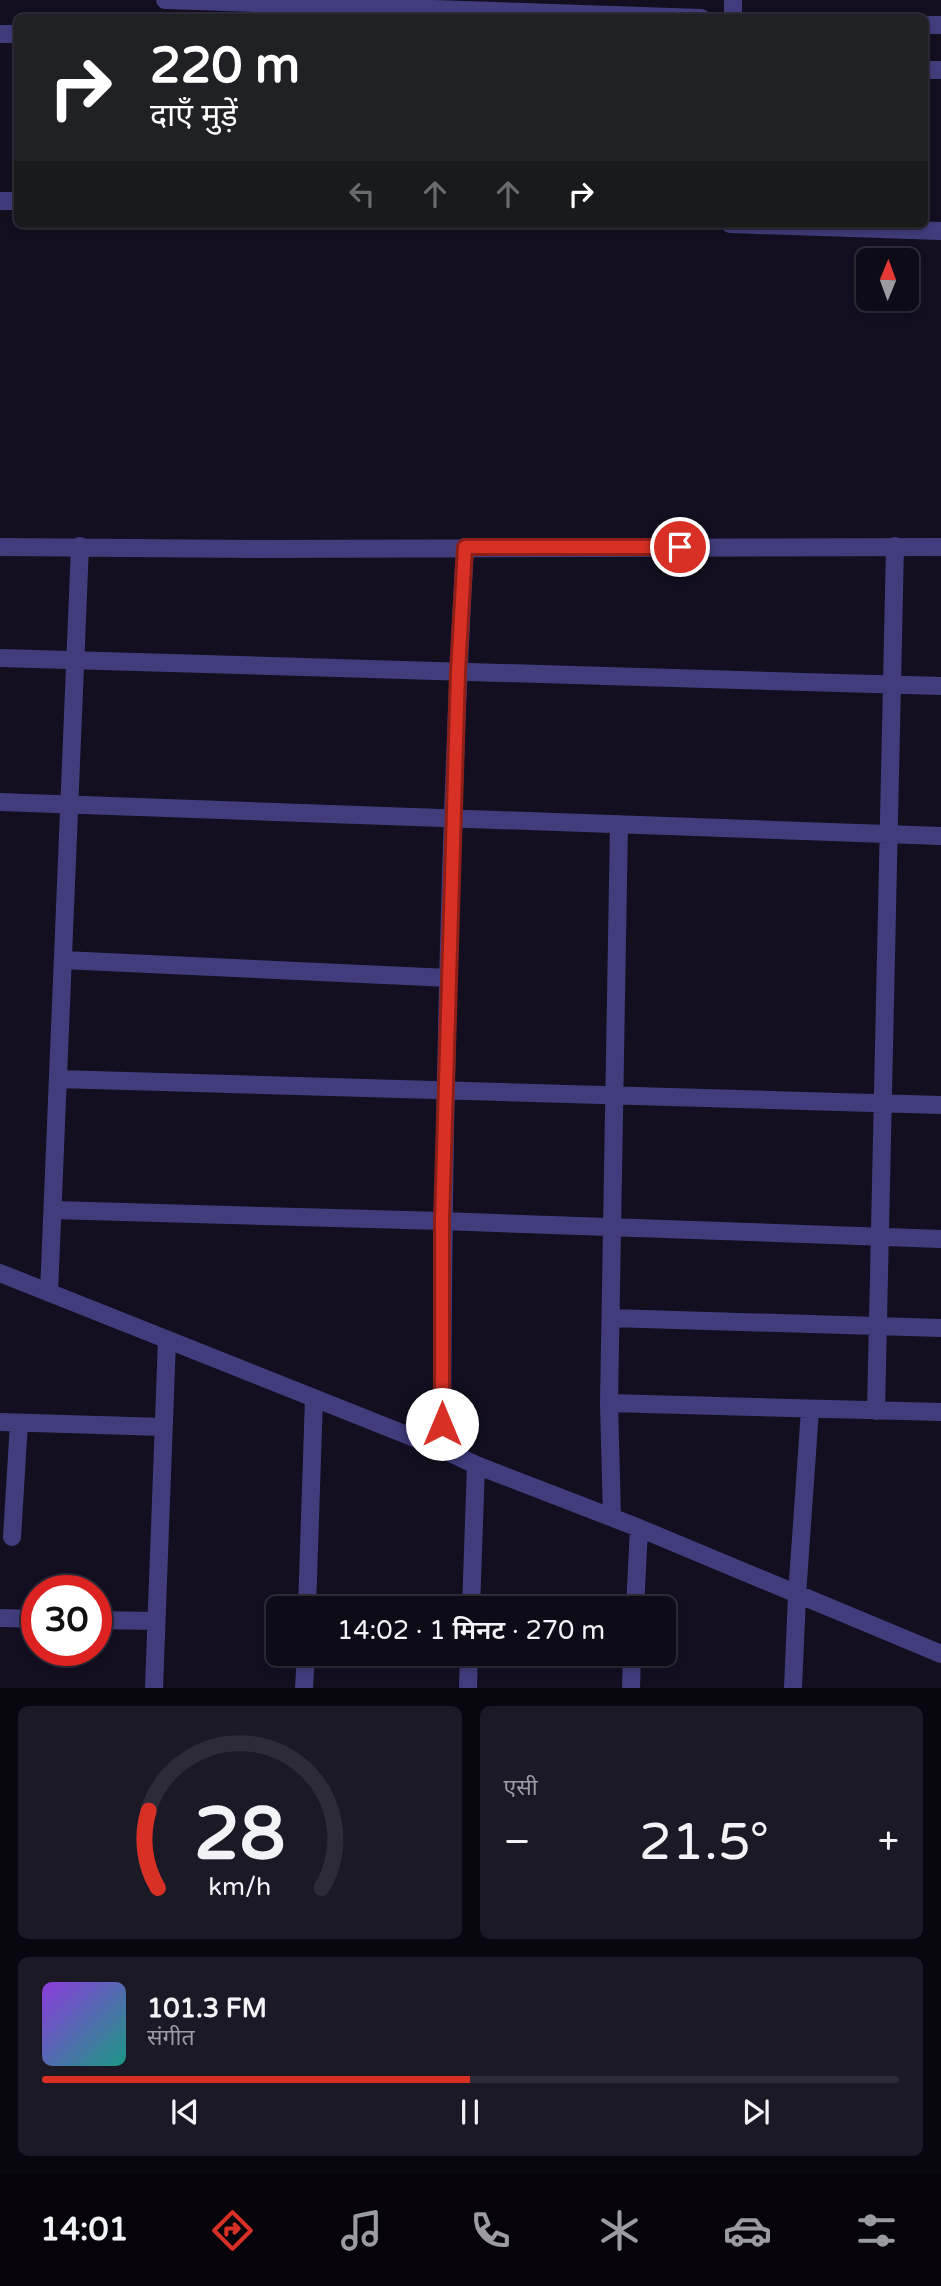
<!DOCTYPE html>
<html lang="hi">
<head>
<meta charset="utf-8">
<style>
  :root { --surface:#0e0b19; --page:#1c1926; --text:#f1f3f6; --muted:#9b9ba2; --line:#2e2b38; --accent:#d93025 }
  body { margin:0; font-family:"Varela Round","Noto Sans Devanagari",sans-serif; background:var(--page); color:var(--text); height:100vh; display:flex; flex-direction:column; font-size:26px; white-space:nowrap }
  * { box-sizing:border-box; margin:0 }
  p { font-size:23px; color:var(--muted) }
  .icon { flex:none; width:38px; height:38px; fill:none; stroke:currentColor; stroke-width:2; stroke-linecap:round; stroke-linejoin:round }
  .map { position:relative; height:1688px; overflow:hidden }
  .drawer { display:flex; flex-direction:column; gap:18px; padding:18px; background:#08060e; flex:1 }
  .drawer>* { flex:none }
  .banner { position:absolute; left:14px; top:14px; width:914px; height:214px; border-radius:10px; box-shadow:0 4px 10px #0003,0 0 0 2px var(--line); background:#202124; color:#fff; overflow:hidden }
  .needle { width:46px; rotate:1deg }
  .buttons { position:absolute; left:856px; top:248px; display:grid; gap:14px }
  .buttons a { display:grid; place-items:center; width:63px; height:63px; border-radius:10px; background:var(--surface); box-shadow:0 4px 10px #0003,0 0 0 2px var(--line); font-size:35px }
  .speed { position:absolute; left:21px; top:1575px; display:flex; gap:14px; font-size:35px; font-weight:700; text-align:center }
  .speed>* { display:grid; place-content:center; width:91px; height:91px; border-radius:50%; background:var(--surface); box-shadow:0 4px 10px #0003,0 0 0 2px var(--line); line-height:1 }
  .speed .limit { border:10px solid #d22; background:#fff; color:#111 }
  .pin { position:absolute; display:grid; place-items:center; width:60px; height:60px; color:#fff; margin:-30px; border:4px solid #fff; border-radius:50%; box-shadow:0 2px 7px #0007 }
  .me { position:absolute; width:77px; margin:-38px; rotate:0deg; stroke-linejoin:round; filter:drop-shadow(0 0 5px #0008) }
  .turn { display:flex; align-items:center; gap:24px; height:147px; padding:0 21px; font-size:32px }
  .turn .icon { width:91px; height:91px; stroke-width:2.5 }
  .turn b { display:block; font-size:49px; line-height:60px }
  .lanes { display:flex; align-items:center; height:66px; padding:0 21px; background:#0003; justify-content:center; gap:35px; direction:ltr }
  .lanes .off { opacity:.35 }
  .big { font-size:52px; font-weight:600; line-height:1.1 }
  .drawer .widget { flex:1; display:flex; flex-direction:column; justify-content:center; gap:10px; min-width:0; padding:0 24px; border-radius:10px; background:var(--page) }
  .drawer .dial { align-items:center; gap:0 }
  .dial svg { height:182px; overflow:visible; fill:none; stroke:var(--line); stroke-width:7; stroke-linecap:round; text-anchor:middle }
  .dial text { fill:var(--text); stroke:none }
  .song { display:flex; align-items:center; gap:21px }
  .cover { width:84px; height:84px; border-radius:10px; background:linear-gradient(135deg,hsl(270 70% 55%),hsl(170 70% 35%)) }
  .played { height:7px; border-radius:4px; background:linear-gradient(90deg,var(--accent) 50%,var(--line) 50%) }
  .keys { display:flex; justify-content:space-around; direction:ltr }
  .heat { display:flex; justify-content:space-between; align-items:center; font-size:38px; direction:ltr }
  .drawer .tiles { flex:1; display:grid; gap:18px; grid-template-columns:1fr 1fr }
  .widget:last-child { grid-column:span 2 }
  .trip { position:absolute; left:266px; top:1596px; width:410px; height:70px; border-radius:10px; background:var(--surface); box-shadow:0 4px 10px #0003,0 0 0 2px var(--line); font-weight:600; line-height:70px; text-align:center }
  .tabs { display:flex; height:112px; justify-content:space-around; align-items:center; background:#06040a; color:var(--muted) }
  .tabs .icon { width:49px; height:49px }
  .tabs .current { color:var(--accent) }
  .tabs b { font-size:32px; color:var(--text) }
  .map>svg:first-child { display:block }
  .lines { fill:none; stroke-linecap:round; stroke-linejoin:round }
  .minor { stroke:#413d7d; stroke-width:18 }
  .tertiary { stroke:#413d7d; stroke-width:18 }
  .route-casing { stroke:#8d1f18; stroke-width:18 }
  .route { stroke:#d93025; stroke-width:12 }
</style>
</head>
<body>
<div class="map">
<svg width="941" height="1688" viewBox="0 0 941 1688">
  <rect width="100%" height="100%" fill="#130f21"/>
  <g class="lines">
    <path class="minor" d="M165,0L701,18
      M733,18V0
      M924,25H941
      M0,34H18
      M924,70H941
      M0,201H18
      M730,224L941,231
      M0,658L941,686
      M0,802L941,836
      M63,960L449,978
      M58,1079L941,1105
      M53,1210L442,1221L941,1239
      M0,1273L442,1449L476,1465L639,1528L941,1654
      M49,1293L80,546
      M611,1318L941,1328
      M609,1403L941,1412
      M876,1411L895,546
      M0,1422L163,1427
      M442,1449C443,1149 448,847 465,547
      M612,1517L609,1403L619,824
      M12,1537L19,1423
      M307,1608L314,1398
      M471,1608L476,1465
      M635,1608L639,1528
      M0,1618L37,1619
      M96,1620L156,1621
      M154,1688L167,1340
      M304,1688L306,1654
      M468,1688L469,1654
      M631,1688L632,1654
      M793,1688L797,1595L810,1410"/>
    <path class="tertiary" d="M0,547L257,549L941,547"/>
  </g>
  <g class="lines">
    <defs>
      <path id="route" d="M442,1424V1221L458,672L465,547H680"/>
    </defs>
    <use href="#route" class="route-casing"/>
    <use href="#route" class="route"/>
  </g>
</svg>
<div class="buttons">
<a><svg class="needle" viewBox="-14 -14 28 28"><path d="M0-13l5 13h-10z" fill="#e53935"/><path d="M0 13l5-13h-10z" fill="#9b9ba2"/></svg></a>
</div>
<div class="speed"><div class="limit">30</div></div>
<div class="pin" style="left:680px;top:547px;background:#d93025"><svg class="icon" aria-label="arrive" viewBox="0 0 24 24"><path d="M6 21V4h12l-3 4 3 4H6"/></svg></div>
<svg class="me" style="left:442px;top:1424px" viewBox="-20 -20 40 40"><circle r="19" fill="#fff"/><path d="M0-13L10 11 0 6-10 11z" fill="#d93025"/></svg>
<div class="trip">14:02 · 1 मिनट · 270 m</div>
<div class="banner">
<div class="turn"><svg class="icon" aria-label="right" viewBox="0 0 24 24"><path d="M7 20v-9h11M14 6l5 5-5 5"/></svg><div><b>220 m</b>दाएँ मुड़ें</div></div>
<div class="lanes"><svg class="icon off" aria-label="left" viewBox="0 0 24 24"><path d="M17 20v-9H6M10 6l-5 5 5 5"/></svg><svg class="icon off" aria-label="ahead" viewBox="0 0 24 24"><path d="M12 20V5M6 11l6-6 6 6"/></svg><svg class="icon off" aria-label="ahead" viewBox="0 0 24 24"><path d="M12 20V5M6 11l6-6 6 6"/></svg><svg class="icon" aria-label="right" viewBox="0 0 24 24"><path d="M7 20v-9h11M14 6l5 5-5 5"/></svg></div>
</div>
</div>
<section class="drawer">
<div class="tiles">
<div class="widget dial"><svg viewBox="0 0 100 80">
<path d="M14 69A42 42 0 1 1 86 69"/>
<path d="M14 69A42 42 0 0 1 10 35" stroke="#d93025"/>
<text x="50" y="56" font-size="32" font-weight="700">28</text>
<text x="50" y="72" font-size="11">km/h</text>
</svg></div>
<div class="widget"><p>एसी</p>
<div class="heat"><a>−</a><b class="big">21.5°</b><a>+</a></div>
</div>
<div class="widget">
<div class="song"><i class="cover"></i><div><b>101.3 FM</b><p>संगीत</p></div></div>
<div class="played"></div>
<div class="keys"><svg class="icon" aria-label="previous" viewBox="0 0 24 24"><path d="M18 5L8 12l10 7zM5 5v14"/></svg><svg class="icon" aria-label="pause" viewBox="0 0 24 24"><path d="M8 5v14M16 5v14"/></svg><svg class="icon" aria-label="next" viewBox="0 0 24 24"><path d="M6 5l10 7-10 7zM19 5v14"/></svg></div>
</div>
</div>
</section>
<nav class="tabs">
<b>14:01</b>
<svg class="icon current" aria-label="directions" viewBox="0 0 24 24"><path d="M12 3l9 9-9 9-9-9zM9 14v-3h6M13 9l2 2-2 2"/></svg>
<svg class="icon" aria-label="music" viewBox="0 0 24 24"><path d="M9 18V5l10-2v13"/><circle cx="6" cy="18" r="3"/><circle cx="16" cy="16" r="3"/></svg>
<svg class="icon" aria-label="phone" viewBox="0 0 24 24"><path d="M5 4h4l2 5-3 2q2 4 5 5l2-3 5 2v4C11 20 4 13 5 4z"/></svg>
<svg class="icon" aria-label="climate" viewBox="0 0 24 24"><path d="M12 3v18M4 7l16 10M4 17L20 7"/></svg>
<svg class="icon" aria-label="car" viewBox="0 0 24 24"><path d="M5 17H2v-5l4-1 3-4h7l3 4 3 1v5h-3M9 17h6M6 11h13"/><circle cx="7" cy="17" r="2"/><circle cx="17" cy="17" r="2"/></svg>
<svg class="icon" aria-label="filters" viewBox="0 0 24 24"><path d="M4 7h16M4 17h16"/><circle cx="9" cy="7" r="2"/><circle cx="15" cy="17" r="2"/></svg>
</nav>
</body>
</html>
